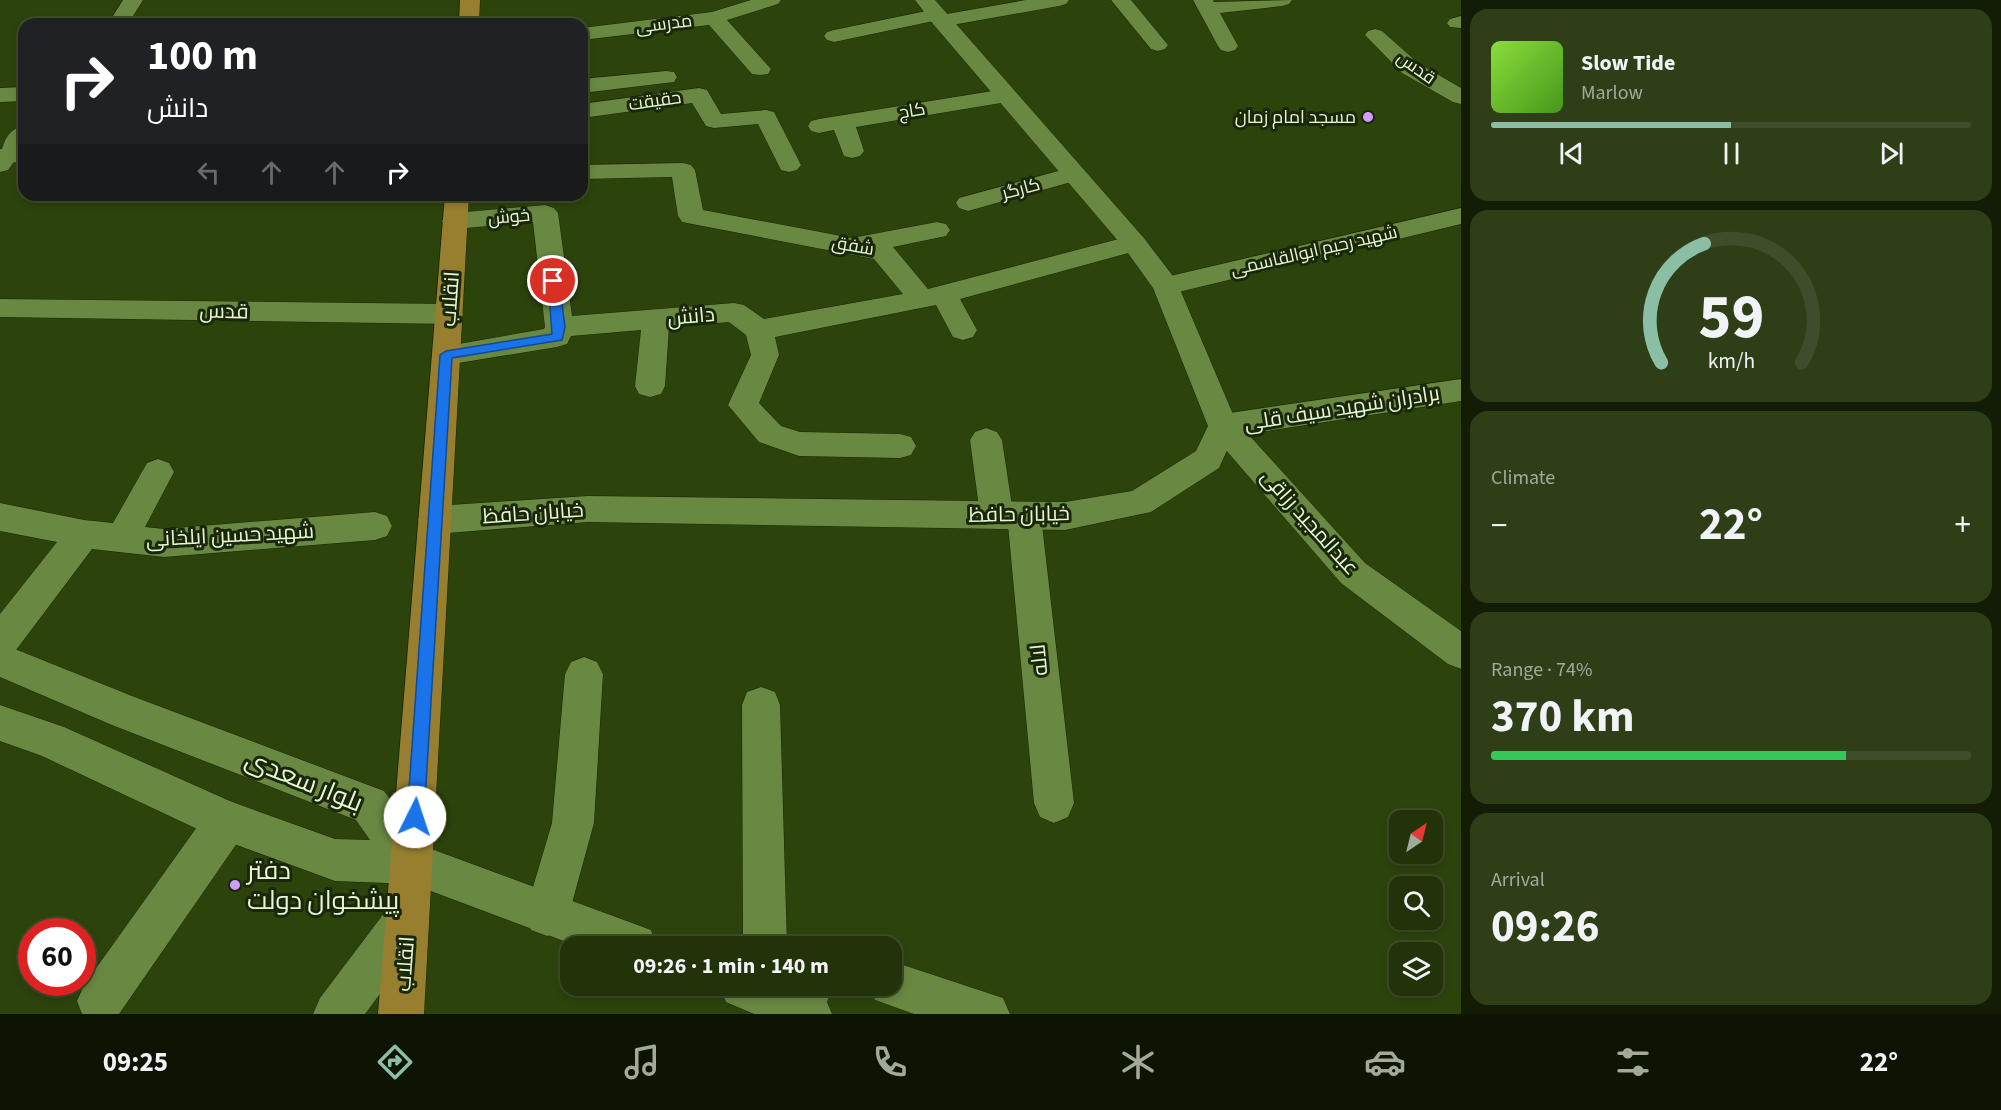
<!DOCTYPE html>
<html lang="en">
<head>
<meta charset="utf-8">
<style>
  :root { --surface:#223209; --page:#2e3e17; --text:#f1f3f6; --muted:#a2aa9c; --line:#3f4d2a; --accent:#8abfa5 }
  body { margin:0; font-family:"Source Sans 3",Cairo,sans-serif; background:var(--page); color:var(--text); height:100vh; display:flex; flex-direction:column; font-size:22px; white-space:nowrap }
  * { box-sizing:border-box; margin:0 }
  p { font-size:20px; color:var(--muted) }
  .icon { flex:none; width:33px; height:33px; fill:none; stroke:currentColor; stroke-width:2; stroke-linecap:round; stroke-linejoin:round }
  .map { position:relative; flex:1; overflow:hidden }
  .drawer { display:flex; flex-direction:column; gap:9px; padding:9px; background:#131c05; width:540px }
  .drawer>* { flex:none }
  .hud { position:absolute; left:18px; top:18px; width:570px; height:183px; border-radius:18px; box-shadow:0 3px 9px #0003,0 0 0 2px var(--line); background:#202124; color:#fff; overflow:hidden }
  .needle { width:39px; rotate:35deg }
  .controls { position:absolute; left:1389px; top:810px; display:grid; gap:12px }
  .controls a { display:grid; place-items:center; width:54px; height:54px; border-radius:12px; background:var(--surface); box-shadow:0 3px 9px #0003,0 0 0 2px var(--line); font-size:30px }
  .speed { position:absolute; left:18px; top:918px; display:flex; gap:12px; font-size:30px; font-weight:700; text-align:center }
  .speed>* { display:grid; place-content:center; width:78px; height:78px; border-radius:50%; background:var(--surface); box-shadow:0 3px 9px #0003,0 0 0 2px var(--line); line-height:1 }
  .speed .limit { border:9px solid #d22; background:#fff; color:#111 }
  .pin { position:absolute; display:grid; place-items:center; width:51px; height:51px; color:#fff; margin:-26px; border:3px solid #fff; border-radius:50%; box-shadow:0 2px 6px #0007 }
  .me { position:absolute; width:66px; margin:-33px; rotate:4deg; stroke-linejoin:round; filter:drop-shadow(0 0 4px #0008) }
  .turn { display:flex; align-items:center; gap:21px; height:126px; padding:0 30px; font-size:27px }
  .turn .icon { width:78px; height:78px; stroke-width:2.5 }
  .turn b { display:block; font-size:42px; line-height:51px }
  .lanes { display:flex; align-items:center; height:57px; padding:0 30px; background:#0003; justify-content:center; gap:30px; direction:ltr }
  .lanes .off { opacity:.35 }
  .big { font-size:45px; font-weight:700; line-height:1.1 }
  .drawer .tile { flex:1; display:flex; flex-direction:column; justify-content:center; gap:9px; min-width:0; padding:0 21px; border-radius:18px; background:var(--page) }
  .drawer .dial { align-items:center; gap:0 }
  .dial svg { height:156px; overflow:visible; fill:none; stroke:var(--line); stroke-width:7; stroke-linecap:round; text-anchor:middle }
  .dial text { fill:var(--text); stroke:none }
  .song { display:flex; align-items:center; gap:18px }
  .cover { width:72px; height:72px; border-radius:9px; background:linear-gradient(135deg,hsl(90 70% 55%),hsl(100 70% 35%)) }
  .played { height:6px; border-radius:3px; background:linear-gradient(90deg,var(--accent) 50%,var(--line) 50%) }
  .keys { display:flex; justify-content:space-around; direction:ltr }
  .heat { display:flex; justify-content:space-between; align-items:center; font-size:33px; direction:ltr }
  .charge { height:9px; border-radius:4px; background:linear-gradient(90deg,#34c759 74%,var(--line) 0) }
  .trip { position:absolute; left:560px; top:936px; width:342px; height:60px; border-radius:18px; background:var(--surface); box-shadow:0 3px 9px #0003,0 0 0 2px var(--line); font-weight:700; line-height:60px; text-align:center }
  .tab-bar { display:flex; height:96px; justify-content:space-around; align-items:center; background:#0e1404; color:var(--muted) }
  .tab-bar .icon { width:42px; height:42px }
  .tab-bar .current { color:var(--accent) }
  .tab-bar b { font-size:27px; color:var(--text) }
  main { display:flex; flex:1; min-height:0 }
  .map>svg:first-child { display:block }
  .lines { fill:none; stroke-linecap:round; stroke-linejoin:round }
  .minor-casing { stroke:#192803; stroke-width:1 }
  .tertiary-casing { stroke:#192803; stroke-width:1 }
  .secondary-casing { stroke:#192803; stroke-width:1 }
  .primary-casing { stroke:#192803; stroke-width:1 }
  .minor { fill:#698842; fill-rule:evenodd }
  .tertiary { fill:#698842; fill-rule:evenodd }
  .secondary { fill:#698842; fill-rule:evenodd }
  .primary { fill:#987f30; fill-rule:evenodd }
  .route { fill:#1a73e8; stroke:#114b97; stroke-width:1.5 }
  .poi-dot { fill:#d29cfd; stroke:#1a270a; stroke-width:2 }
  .labels { text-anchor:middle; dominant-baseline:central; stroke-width:6; stroke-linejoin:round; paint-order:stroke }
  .far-street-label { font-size:18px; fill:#e5f8d3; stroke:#1a270a }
  .far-poi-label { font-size:18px; fill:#e5f8d3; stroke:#1a270a; text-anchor:end }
  .street-label { font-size:21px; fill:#e5f8d3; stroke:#1a270a }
  .near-street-label { font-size:26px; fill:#e5f8d3; stroke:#1a270a }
  .near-poi-label { font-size:26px; fill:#e5f8d3; stroke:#1a270a; text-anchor:start }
</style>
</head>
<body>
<main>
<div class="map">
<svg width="1461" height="1014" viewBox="0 0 1461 1014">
  <rect width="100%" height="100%" fill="#2d430c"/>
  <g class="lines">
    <defs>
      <path id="minor" d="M123,0H143L128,24H108Z
        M751,0H781L778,4L727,20L771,69L768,74L760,75L752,74L709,25L582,40V28L712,12Z
        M1111,0H1131L1168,45L1165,49L1158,51L1151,49Z
        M1193,0H1213L1214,2L1292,0L1289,4L1282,6L1220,13L1238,46L1235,50L1228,52L1221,50L1218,46Z
        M936,9L943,11L946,15L943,19L834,42L827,40L824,36L827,32L834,30Z
        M1461,16V28L1450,27L1447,23L1450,19Z
        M1375,29L1382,31L1418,63L1461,88V104L1453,102L1402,73L1365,35L1368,31Z
        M666,71L674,72L677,77L674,82L582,93V79Z
        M24,87V101L0,102V88Z
        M699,88L707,90L721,114L766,110L774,112L801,165L797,170L789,172L781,170L758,124L714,128L706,126L692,103L582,118V104Z
        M1005,89L1013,91L1016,96L1013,101L856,127L864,151L860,156L852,158L844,156L834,130L819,133L811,131L808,126L811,121L819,119Z
        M24,125V148L8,170L0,172C0,153 2,131 24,125Z
        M683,163L691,165L695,170L703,210L852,238L937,222L946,224L950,230L946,236L893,247L928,289L1134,235L1143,237L1147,243L1143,249L960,299L977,330L973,337L963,340L953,337L936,305L775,337L779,355L759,403L781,426L800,432L900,434L911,437L916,446L911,455L900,458L799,456L759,442L728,405L751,355L746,335L729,322L669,327L665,386L661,394L650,397L639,394L635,386L641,330L571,336L567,344L557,347L446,365L436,362L432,355L436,348L544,329L545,327L533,222L455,229L446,227L442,221L446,215L455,213L545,205L554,208L558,213L572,316L734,303L744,305L764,319L903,294L874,259L682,222L678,216L672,177L582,179V165Z
        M1073,167L1082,169L1085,174L1082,179L968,211L959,208L956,203L959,198Z
        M1461,208V224L1166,295L1156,292L1152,286L1156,280L1166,277Z
        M0,299L449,304L459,307L463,314L459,321L449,324L0,317Z
        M1461,379V401L1248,434L1365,563L1461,631V669L1448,664L1341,583L1212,434L1208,426L1212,418L1223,414Z
        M986,428L997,432L1002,440L1012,506L1024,502L1036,506L1041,516L1074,803L1068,817L1054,823L1040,817L1034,803L1008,525L997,529L985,525L980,515L970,440L975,432Z
        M158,459L169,463L174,472L145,527L164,529L375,512L387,516L392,526L387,536L375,540L164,557L92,549L13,654L0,658V614L57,542L0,531V503L84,520L113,523L147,463Z
        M584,657L597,662L603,674L594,823L569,914L563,930L547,936L531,930L525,914L552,823L565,674L571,662Z
        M761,687L775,692L780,705L787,946H743L742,705L747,692Z
        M227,800L242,806L248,821L242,836L119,1014H82L77,1001L84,985L212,806Z
        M407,898L423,904L429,920L423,936L365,1014H313L320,998L391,904Z"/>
      <path id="tertiary" d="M1026,0H1069L1066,4L1059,6L941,27L934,25L931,21L934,17L941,15Z
        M0,643L132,696L384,791L426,847L651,930L657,946H577L412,884L335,881L212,836L42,756L0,741V705L64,727L232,802L335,839L370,840L356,820L112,725L0,677Z
        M891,961L1003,998L1010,1014H914L875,1000L869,986H891Z
        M719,986H834L827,1002L832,1014H754L726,1002Z"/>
      <path id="secondary" d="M915,0H935L1143,237L1176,280L1238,426L1219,468L1151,512L1065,530L588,522L435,534L423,530L418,520L423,510L435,506L588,496L1065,502L1132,491L1196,451L1208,426L1153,288L1125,249L934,25Z
        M24,148V162L0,163V149Z"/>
      <path id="primary" d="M460,0H480L479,24H459Z
        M445,195H469L424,1014H378Z"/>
    </defs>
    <use href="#minor" class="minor-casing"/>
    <use href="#tertiary" class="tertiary-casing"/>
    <use href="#secondary" class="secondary-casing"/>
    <use href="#primary" class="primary-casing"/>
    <use href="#minor" class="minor"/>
    <use href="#tertiary" class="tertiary"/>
    <use href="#secondary" class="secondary"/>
    <use href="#primary" class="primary"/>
  </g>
  <path class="route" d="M553,278L559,281L565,327L562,340L452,358L424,817L421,823L415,826L409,823L407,817L440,355L446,351L552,334L548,281Z"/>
  <g class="poi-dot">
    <circle cx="1368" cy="117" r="6"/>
    <circle cx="235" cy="885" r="6"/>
  </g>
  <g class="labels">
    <g class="far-street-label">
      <text transform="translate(664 24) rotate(-7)">مدرسی</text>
      <text transform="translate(1416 68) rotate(35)">قدس</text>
      <text transform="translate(655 101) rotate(-8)">حقیقت</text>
      <text transform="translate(912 111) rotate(-9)">کاج</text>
      <text transform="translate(1021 189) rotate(-15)">کارگر</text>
      <text transform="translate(509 217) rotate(-5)">خوش</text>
      <text transform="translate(853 246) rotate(10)">شفق</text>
      <text transform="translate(1314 251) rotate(-13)">شهید رحیم ابوالقاسمی</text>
    </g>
    <g class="far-poi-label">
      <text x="1356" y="117">مسجد امام زمان</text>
    </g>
    <g class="street-label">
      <text transform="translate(450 299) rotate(-86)">انقلاب</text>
      <text transform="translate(224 311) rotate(1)">قدس</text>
      <text transform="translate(691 316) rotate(-5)">دانش</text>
      <text transform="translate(1342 408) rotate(-9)">برادران شهید سیف قلی</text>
      <text transform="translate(533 513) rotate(-4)">خیابان حافظ</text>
      <text transform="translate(1019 514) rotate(-1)">خیابان حافظ</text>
      <text transform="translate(1310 522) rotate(48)">عبدالمجید رزاقی</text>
      <text transform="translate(230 535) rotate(-3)">شهید حسین ایلخانی</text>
      <text transform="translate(1039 660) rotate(-96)">لاله</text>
      <text transform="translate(405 964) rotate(-86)">انقلاب</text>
    </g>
    <g class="near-street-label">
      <text transform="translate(304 781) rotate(22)">بلوار سعدی</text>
    </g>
    <g class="near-poi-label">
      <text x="247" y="870">دفتر<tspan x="247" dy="30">پیشخوان دولت</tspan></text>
    </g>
  </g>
</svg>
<div class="controls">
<a><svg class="needle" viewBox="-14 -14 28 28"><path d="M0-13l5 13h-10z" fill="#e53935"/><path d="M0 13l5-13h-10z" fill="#a2aa9c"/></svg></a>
<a><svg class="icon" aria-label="search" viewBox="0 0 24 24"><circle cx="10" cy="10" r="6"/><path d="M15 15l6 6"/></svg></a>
<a><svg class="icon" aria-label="layers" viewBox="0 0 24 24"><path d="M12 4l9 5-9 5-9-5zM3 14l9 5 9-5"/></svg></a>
</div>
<div class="speed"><div class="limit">60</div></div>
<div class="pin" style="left:553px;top:281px;background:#d93025"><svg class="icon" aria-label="arrive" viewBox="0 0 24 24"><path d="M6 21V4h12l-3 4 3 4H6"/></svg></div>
<svg class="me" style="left:415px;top:817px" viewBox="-20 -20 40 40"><circle r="19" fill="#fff"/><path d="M0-13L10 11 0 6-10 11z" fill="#1a73e8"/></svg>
<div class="trip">09:26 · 1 min · 140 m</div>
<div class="hud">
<div class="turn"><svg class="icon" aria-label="right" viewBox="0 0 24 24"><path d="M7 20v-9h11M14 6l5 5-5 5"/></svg><div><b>100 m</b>دانش</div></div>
<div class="lanes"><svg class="icon off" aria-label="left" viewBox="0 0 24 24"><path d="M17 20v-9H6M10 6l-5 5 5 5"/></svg><svg class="icon off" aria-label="ahead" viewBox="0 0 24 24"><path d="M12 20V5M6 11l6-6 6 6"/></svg><svg class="icon off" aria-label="ahead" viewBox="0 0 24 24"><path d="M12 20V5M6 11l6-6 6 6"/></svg><svg class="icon" aria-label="right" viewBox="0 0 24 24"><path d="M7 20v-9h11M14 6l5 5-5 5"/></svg></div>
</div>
</div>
<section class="drawer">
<div class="tile">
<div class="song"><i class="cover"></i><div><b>Slow Tide</b><p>Marlow</p></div></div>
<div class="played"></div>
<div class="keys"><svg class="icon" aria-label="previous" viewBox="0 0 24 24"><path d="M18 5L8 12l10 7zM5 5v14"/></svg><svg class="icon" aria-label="pause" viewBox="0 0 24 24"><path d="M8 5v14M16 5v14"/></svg><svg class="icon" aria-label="next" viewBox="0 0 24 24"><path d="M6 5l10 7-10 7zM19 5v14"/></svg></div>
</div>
<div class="tile dial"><svg viewBox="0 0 100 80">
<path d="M14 69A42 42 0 1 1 86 69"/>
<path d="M14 69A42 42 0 0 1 36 8" stroke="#8abfa5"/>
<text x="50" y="56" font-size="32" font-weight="700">59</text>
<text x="50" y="72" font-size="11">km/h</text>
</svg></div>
<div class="tile"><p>Climate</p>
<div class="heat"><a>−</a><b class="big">22°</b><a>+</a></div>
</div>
<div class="tile"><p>Range · 74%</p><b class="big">370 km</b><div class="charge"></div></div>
<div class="tile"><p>Arrival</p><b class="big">09:26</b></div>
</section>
</main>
<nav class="tab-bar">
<b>09:25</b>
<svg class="icon current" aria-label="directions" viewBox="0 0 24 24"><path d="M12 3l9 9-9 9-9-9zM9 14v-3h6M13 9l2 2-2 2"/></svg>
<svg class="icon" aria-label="music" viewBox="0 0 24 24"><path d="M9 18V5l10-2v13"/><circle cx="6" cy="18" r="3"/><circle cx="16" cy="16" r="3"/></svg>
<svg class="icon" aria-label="phone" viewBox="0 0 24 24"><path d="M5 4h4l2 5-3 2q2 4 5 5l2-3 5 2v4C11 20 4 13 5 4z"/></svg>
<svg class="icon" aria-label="climate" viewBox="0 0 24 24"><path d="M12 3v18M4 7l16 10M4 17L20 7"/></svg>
<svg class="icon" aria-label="car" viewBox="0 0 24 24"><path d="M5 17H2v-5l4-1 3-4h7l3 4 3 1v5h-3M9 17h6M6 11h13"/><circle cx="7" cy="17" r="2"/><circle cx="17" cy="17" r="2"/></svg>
<svg class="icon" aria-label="filters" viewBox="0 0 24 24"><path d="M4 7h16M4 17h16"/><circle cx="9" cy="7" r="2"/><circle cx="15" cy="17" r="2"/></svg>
<b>22°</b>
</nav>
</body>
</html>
